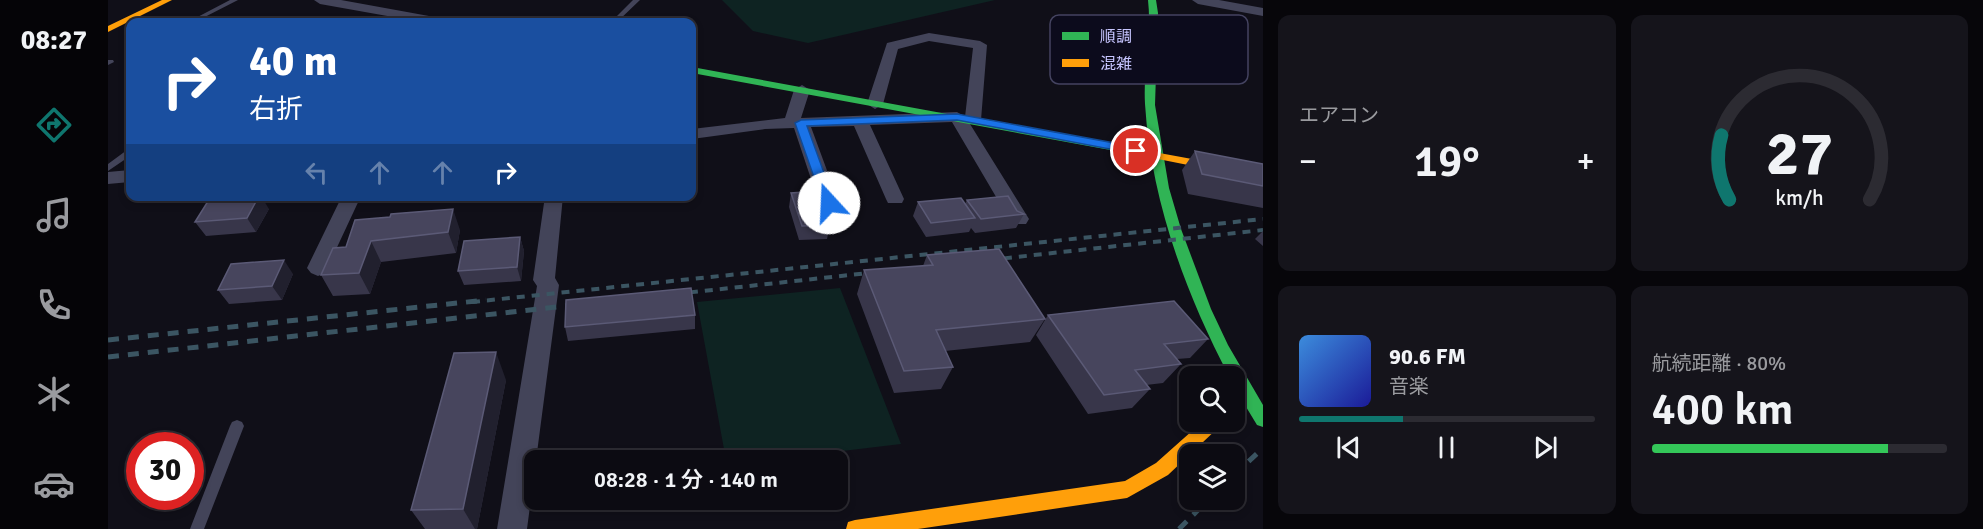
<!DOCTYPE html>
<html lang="ja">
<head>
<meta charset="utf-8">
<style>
  :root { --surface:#0c0b12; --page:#15141b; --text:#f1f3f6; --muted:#9a9b9f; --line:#2c2b32; --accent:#0f766e }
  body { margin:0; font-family:Signika,"Noto Sans JP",sans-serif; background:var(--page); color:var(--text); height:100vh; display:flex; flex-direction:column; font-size:22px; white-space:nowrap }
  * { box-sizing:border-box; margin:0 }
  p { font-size:20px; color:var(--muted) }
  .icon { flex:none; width:33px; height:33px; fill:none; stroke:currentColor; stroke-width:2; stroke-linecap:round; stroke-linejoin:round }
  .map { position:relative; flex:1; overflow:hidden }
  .panel { display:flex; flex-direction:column; gap:15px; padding:15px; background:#07060a; width:720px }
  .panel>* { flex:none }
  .top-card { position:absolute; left:18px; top:18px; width:570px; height:183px; border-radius:12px; box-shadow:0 3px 9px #0003,0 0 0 2px var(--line); background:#1a4fa0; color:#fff; overflow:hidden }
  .fabs { position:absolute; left:1071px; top:366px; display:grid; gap:12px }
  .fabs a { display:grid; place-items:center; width:66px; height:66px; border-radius:12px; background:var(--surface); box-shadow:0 3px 9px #0003,0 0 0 2px var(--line); font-size:30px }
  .speed { position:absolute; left:18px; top:432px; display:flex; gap:12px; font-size:30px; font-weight:700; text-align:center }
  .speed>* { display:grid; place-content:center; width:78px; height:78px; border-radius:50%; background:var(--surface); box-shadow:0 3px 9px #0003,0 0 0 2px var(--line); line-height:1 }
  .speed .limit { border:9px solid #d22; background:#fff; color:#111 }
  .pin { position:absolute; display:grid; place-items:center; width:51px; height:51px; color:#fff; margin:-26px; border:3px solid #fff; border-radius:50%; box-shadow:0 2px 6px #0007 }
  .me { position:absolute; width:66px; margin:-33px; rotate:340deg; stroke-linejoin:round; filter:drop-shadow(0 0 4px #0008) }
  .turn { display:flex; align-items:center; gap:21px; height:126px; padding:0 24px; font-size:27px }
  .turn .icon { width:78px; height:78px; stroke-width:2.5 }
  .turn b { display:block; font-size:42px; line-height:51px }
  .lanes { display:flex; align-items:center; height:57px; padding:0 24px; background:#0003; justify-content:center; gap:30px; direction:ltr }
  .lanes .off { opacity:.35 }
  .big { font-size:45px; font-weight:600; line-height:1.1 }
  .panel .card { flex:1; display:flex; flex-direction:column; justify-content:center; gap:9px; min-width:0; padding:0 21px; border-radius:12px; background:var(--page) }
  .panel .dial { align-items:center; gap:0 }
  .dial svg { height:156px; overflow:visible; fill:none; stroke:var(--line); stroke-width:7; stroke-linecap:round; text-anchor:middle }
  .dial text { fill:var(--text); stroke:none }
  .song { display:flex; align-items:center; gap:18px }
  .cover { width:72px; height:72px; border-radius:9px; background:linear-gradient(135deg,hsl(210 70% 55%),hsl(240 70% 35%)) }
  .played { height:6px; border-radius:3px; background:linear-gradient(90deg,var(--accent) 35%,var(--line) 35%) }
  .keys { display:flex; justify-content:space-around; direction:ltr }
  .heat { display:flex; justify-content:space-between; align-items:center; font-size:33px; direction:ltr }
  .charge { height:9px; border-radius:4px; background:linear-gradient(90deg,#34c759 80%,var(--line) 0) }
  .panel .tiles { flex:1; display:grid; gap:15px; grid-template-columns:repeat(2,1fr) }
  .trip { position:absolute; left:416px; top:450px; width:324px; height:60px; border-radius:12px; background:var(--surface); box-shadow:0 3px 9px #0003,0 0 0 2px var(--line); font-weight:600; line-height:60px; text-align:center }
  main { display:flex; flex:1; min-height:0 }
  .menu { display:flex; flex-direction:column; width:108px; justify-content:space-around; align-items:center; background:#050407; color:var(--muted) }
  .menu .icon { width:42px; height:42px }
  .menu .current { color:var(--accent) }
  .menu b { font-size:27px; color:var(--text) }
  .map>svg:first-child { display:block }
  .green { fill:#0e2322 }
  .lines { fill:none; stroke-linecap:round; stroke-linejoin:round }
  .lane { fill:#434459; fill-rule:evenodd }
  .street { fill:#434459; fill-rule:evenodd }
  .fast { fill:#30b455; fill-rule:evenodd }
  .slow { fill:#ff9f0a; fill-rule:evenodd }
  .rail-far1 { stroke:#3b5562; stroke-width:4; stroke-dasharray:8 7; stroke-linecap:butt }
  .rail { stroke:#3b5562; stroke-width:5; stroke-dasharray:11 9; stroke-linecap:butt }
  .wall { fill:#38364a }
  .shaded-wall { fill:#21202e }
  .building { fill:#47455d; stroke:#5b5a76; stroke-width:1.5 }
  .route { fill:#1a73e8; stroke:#114b97; stroke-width:1.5 }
  .key { fill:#0c0b1c; stroke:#444360; stroke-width:1.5 }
  .key-label { font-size:16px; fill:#c7c6ff }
</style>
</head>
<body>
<main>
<nav class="menu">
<b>08:27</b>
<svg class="icon current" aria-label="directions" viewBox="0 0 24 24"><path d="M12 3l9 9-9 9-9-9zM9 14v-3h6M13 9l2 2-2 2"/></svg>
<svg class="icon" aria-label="music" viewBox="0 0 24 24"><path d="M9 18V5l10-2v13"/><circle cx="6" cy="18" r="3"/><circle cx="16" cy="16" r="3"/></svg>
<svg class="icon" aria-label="phone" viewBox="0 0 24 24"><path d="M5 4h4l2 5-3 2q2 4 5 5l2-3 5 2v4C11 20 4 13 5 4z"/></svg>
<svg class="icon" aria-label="climate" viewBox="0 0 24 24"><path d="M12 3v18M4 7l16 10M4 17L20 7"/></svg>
<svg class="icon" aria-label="car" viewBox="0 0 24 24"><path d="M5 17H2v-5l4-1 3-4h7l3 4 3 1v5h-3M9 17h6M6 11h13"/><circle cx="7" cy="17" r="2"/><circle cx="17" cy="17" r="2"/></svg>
</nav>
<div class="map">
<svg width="1155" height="529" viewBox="0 0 1155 529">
  <rect width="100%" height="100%" fill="#100f18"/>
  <path class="green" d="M614,0H887L700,43L645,31Z
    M732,288L793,444L659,460H618L589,302Z"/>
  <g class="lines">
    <path class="lane" d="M122,0H130L87,22H80Z
      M525,0H532L509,22H503Z
      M0,60H5L6,62L0,65Z
      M19,150H22V156L0,171V164Z
      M129,420L134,422L136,426L96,529H82L122,426L124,422Z"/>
    <path class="street" d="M206,0H233L332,18L339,22H313L212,4Z
      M1084,0H1111L1155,8V16L1090,4Z
      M821,33L872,41L879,45L873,120L871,123L862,124L921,219L918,224H904L844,122L762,125L796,199L794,203H780L778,199L746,126L703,127L731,203L728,207H714L711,203L686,128L657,129L584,139V129L677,118L686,90L694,85L702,90L693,118L849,112L857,117L865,48L821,41L790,49L775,104L767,109L759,104L779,43Z
      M22,170V182L0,184V172Z
      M234,196H253L217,273L210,276L203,273L199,268Z
      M437,196H455L447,278L451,285L419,529H389L429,286L425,280Z"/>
    <path class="fast" d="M1040,0H1048L1050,13L1047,105L1061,188L1073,229L1103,309L1120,345L1155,405V427L1149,425L1126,387V376H1121C1077,292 1043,200 1037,104C1035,69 1044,35 1040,0Z
      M584,67L1024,148L1030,151L1024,154L584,73Z"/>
    <path class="slow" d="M54,0H64L0,32V26Z
      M1024,148L1155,172V180L1020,153L1018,151Z
      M1094,422H1113L1111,427L1060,475L1019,498L810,529H738L740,522L747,520L1017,481L1048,463Z"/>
    <path class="rail-far1" d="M881,260L1155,230
      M567,294L770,272
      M364,302L1155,219"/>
    <path class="rail" d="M0,340L378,300
      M0,357L475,304
      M1126,475L1155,448
      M1071,529L1100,500"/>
  </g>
  <path class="wall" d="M1087,151L1155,164V208L1080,194L1074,170Z
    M683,193L722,225L719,239L691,240L681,207Z
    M859,200L909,211L916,214L908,228L867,233L863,228L861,232L818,237L805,216L810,202L857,204Z
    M161,209L148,232L98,236L87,222Z
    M247,220L352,230L348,253L273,262L262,294L225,296L213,275L238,247Z
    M1155,231V246L1147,239Z
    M412,237L416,251L413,281L356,285L350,271Z
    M819,255L937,319L922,342L837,351L845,367L833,389L786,393L749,294L756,270L815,266Z
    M185,274L174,300L121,304L110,290Z
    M587,315V329L460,341L457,327Z
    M940,315L1100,339L1082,358L1069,359L1073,364L1055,383L1038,385L1042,389L1024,408L980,414L928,335Z
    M398,380L369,529H317L303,510Z"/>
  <path class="shaded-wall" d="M151,196H153L161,209L148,232L139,218Z
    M345,209L352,230L348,253L340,232Z
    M412,237L416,251L413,281L409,267Z
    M263,241L273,262L262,294L251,273Z
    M176,260L185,274L174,300L164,286Z
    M388,352L398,380L369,529H367L355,509Z"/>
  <path class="building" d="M1087,151L1155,164V186L1094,174Z
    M710,191L722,225L694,226L683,193Z
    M132,196H151L139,218L87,222L102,198Z
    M900,196L909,211L916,214L873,219L859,200Z
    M853,198L867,218L823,223L810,202Z
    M345,209L340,232L263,241L251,273L213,275L225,248L238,247L247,220L282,217L283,214Z
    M412,237L409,267L350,271L356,241Z
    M891,249L937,319L828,330L845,367L796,371L756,270L825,265L819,255Z
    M176,260L164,286L110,290L123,264Z
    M583,288L587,315L457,327L458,300Z
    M1066,301L1100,339L1056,344L1073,364L1027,370L1042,389L996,395L940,315Z
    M388,352L355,509L303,510L346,353Z"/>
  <path class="route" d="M849,114L1028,147L1034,151L1028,154L849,120L699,126L727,203L721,207L715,203L687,123L693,120Z"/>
  <rect x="942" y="15" width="198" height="69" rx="9" class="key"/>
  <rect x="954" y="32" width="27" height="8" fill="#30b455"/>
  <rect x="954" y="59" width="27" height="8" fill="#ff9f0a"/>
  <g class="key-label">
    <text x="992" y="42">順調</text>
    <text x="992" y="69">混雑</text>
  </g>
</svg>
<div class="fabs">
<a><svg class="icon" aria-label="search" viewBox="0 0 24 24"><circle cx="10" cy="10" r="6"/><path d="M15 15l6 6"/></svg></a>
<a><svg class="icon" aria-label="layers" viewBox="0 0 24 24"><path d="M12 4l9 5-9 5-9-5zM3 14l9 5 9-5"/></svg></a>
</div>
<div class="speed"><div class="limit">30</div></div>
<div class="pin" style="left:1028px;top:151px;background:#d93025"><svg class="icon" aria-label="arrive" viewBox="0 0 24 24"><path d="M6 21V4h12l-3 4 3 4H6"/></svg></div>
<svg class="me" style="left:721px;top:203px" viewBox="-20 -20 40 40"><circle r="19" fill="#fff"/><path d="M0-13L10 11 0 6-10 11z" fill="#1a73e8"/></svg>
<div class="trip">08:28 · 1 分 · 140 m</div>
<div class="top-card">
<div class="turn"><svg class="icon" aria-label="right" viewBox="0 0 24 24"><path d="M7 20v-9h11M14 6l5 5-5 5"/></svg><div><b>40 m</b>右折</div></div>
<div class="lanes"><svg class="icon off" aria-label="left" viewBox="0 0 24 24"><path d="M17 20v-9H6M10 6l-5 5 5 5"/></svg><svg class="icon off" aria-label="ahead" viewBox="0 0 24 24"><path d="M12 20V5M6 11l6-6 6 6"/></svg><svg class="icon off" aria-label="ahead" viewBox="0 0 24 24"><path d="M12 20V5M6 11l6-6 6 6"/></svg><svg class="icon" aria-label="right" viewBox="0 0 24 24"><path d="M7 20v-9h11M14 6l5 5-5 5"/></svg></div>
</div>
</div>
<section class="panel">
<div class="tiles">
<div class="card"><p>エアコン</p>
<div class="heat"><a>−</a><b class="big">19°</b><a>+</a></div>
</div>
<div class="card dial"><svg viewBox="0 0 100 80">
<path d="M14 69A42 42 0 1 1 86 69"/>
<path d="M14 69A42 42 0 0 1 10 36" stroke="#0f766e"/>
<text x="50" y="56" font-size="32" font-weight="700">27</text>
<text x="50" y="72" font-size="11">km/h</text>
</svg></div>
<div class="card">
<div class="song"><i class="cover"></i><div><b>90.6 FM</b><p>音楽</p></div></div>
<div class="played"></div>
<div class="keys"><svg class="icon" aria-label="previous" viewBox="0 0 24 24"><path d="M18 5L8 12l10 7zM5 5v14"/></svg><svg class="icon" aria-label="pause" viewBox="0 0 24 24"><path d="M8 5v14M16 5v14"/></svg><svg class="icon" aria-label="next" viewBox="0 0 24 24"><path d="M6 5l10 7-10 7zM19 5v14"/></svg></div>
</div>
<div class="card"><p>航続距離 · 80%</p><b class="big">400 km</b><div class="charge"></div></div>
</div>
</section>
</main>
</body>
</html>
